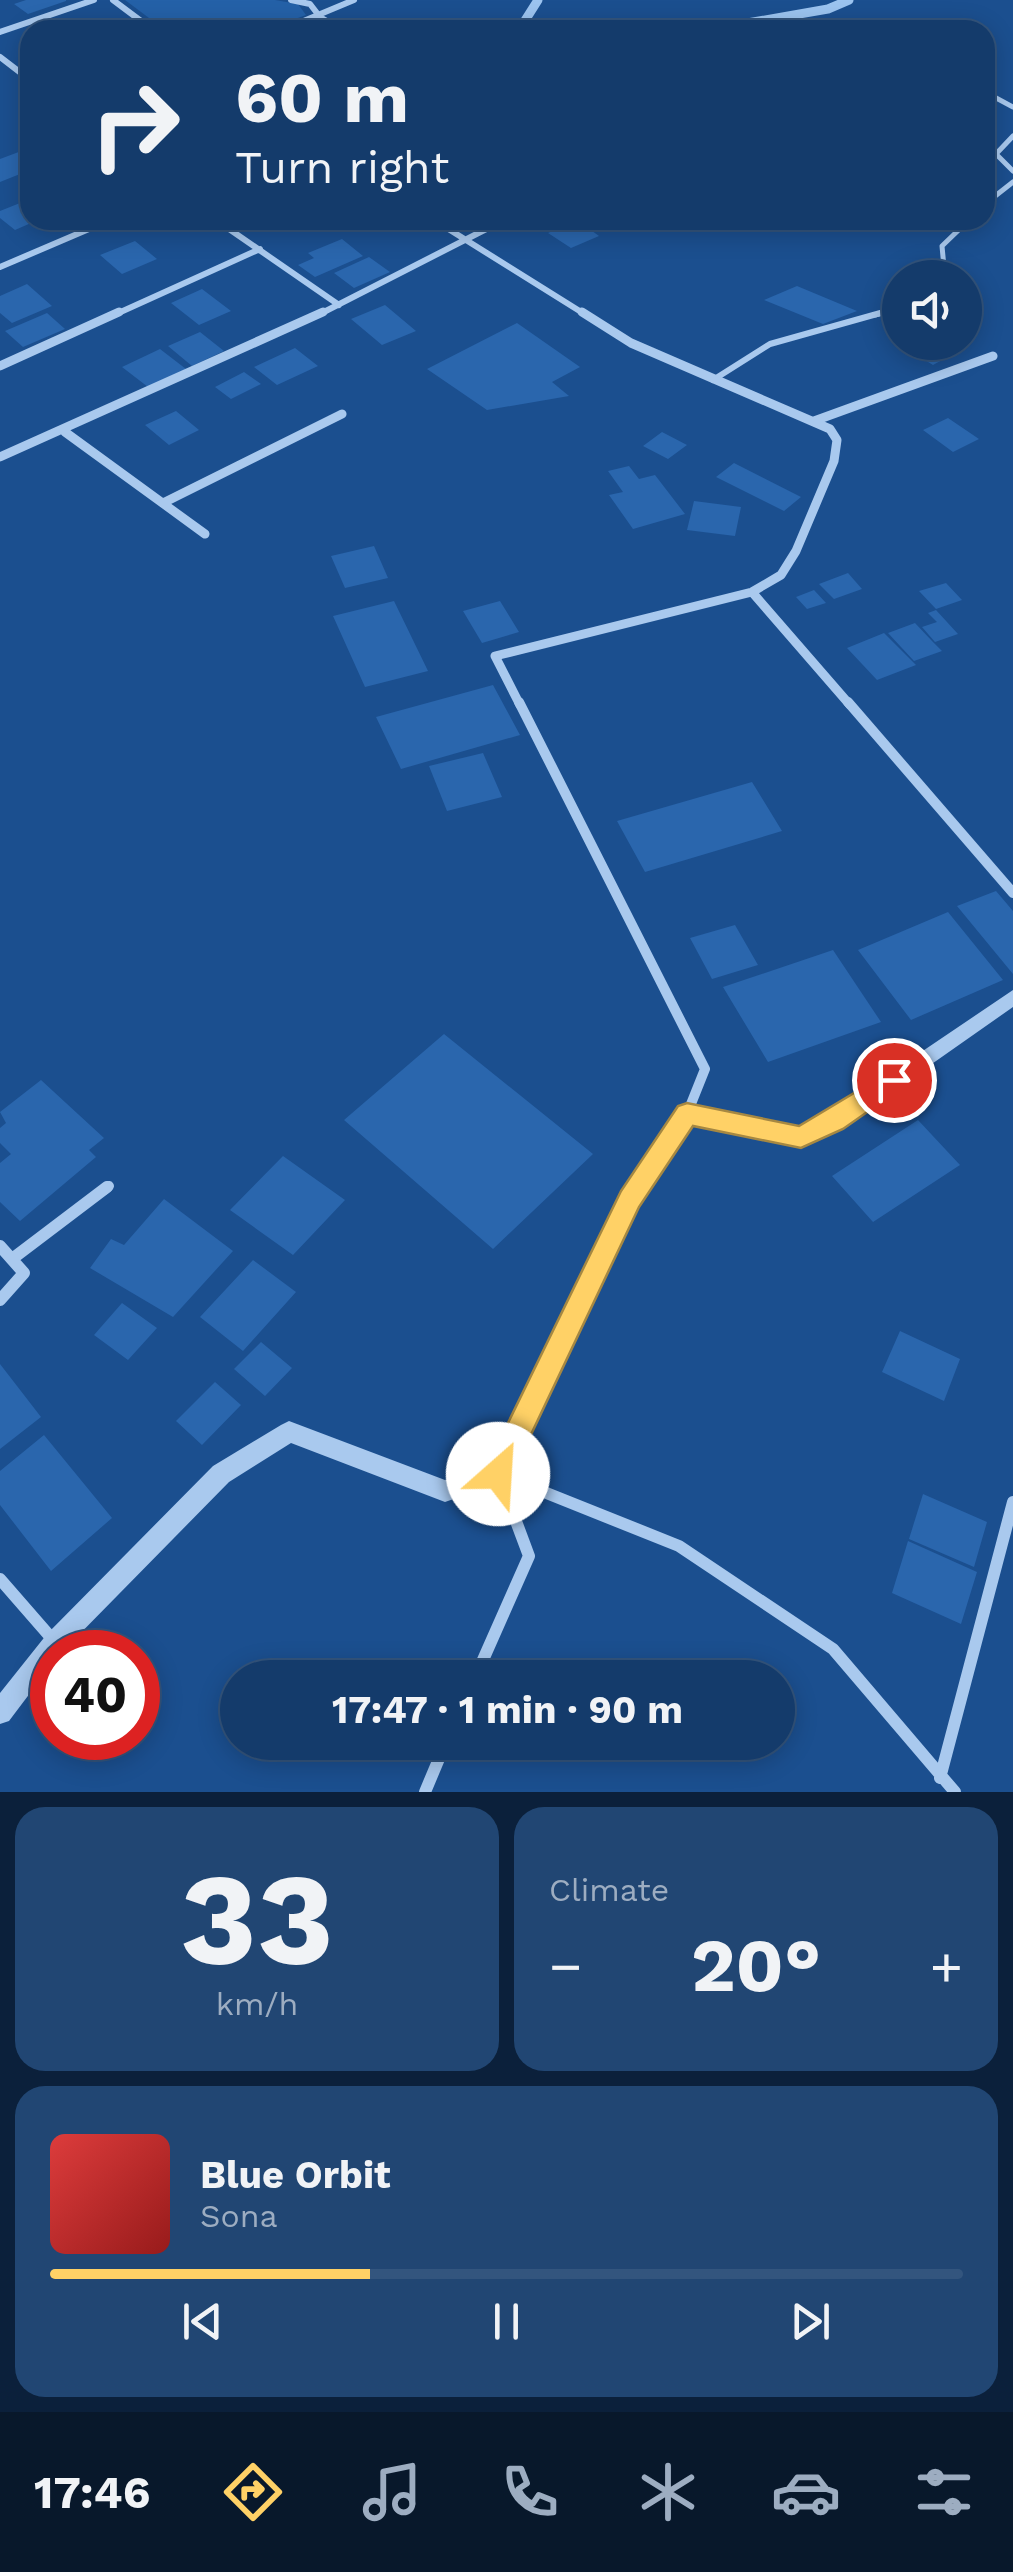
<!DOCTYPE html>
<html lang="en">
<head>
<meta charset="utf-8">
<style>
  :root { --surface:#143b6b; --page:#214673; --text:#f1f3f6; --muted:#9dadc1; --line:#33557e; --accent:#ffd166 }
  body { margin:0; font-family:"Work Sans",sans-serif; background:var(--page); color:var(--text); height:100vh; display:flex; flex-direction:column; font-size:38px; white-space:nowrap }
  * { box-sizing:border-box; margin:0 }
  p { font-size:32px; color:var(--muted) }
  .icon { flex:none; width:55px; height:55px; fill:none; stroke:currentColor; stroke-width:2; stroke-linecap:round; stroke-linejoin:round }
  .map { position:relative; height:1792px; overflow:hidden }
  .panel { display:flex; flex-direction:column; gap:15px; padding:15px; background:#0b203b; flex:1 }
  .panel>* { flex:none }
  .banner { position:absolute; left:20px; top:20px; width:975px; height:210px; border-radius:30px; box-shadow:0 5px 25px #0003,0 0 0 2px var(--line); background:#143b6b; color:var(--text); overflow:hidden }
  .tools { position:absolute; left:882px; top:260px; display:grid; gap:20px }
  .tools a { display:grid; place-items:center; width:100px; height:100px; border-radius:50%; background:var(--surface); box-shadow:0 5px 25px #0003,0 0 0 2px var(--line); font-size:50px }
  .speed { position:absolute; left:30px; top:1630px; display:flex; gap:20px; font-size:50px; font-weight:700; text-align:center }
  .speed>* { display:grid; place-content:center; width:130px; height:130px; border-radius:50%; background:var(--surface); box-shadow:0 5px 25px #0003,0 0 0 2px var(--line); line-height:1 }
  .speed .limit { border:15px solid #d22; background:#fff; color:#111 }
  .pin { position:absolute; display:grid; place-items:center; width:85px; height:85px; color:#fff; margin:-42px; border:5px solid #fff; border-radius:50%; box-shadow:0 2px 10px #0007 }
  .me { position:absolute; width:110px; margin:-55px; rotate:26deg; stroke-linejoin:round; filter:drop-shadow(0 0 8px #0008) }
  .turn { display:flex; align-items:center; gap:35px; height:210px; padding:0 50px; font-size:45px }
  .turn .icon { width:130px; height:130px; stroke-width:2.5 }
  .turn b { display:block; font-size:70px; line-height:85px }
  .big { font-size:75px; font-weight:700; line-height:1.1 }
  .panel .widget { flex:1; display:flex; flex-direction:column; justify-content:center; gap:15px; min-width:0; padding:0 35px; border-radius:30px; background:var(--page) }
  .panel .dial { align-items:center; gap:0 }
  .dial b { font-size:130px; line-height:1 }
  .song { display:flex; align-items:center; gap:30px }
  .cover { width:120px; height:120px; border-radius:15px; background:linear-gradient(135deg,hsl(0 70% 55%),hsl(0 70% 35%)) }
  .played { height:10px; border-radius:5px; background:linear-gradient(90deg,var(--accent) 35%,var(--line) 35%) }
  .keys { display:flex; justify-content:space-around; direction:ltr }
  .heat { display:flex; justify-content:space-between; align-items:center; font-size:55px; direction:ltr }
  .panel .tiles { flex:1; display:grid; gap:15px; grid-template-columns:1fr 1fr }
  .widget:last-child { grid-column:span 2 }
  .trip { position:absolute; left:220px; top:1660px; width:575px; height:100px; border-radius:50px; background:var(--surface); box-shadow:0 5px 25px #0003,0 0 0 2px var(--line); font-weight:700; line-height:100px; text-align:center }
  .menu { display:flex; height:160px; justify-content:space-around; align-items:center; background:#08182b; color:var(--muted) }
  .menu .icon { width:70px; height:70px }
  .menu .current { color:var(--accent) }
  .menu b { font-size:45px; color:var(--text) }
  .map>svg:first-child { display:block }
  .green { fill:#2461a8 }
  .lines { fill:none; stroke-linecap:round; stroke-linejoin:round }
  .stream { stroke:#9cc4f0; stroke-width:9 }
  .building { fill:#2a66ad }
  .service-far1 { stroke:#a9c9ee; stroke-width:5 }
  .service { stroke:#a9c9ee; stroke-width:6 }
  .minor-far3 { stroke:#a9c9ee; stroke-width:6 }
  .minor-far2 { stroke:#a9c9ee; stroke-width:9 }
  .minor-far1 { stroke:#a9c9ee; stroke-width:10 }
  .minor { stroke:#a9c9ee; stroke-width:12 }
  .tertiary { fill:#a9c9ee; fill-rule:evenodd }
  .route { fill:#ffd166; stroke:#a68842; stroke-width:2.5 }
</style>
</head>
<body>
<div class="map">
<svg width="1013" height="1792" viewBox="0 0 1013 1792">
  <rect width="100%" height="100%" fill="#1b4f8f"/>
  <path class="green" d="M125,0H275L298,4L306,15L265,30H165Z"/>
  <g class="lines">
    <path class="stream" d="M519,30L538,0
      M707,30L828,9L849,0"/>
  </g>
  <path class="building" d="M26,0H66V1L28,14L14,4Z
    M24,150L30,154V170L0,182V159Z
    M25,201L30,205V220H38L15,230L0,218V211Z
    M577,220L599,236L571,248L548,233Z
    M342,239L363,256L315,277L298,265L314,258L308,253Z
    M135,241L157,259L122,274L100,255Z
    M369,257L390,272L354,288L334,273Z
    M27,284L52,306L12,323L0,313V296Z
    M797,286L857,311L823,324L764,300Z
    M202,289L231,311L199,325L171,303Z
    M385,305L416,331L382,345L351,319Z
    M47,313L65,329L23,347L5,331Z
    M517,323L580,367L552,382L569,396L487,410L427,369Z
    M200,332L224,351L192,366L168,346Z
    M900,336V342L969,345L933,365L892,340Z
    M295,348L318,366L277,385L254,367Z
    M160,349L186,369L148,387L122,367Z
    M244,372L261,384L231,399L215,387Z
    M176,411L199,430L169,445L145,425Z
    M948,418L979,439L953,452L923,430Z
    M662,432L687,445L668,459L643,446Z
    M734,463L801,497L784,511L716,477Z
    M629,466L639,479L655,475L685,514L633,529L609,495L623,492L608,471Z
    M694,501L741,507L735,536L687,530Z
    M374,546L388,578L345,588L331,556Z
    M848,573L862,589L834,599L819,584Z
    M946,583L962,600L936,609L919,591Z
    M814,590L826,603L807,609L796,597Z
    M394,601L428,671L365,687L333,616Z
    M500,601L519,632L482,643L463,611Z
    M936,610L958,634L935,642L922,627L937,622L928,613Z
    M915,623L932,641L942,651L914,661L888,633Z
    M884,633L916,665L877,680L847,648Z
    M493,685L520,735L401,769L376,717Z
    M483,753L502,797L447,811L429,766Z
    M752,782L782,831L645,872L617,821Z
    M996,891L1013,911V974L957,906Z
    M948,912L1003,980L911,1020L858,950Z
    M735,925L758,965L712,979L690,938Z
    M833,950L881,1022L768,1062L723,987Z
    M444,1034L593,1154L493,1249L344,1120Z
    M41,1080L104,1138L89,1150L96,1157L20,1221L0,1202V1163L11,1154L0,1143V1128L6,1123L0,1112Z
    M918,1120L960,1165L873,1222L832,1176Z
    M283,1156L345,1200L293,1255L230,1210Z
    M164,1199L233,1251L173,1317L90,1268L111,1239L124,1245Z
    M253,1260L296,1292L243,1351L200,1317Z
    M122,1303L157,1328L128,1360L94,1335Z
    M900,1331L960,1359L944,1401L882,1372Z
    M261,1342L292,1368L265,1396L234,1369Z
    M0,1364L41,1417L0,1449Z
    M215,1382L241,1405L202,1445L176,1421Z
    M44,1435L112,1518L51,1571L0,1505V1471Z
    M923,1494L987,1522L974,1567L909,1539Z
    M908,1541L977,1572L961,1624L892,1593Z"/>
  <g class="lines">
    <path class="service-far1" d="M985,92L1013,107
      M996,154L1013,136
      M985,156L996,154L1013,171
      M985,204L1013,182
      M945,278L942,246L969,220
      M875,315L900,308"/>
    <path class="service" d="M713,380L770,344L884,312"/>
    <path class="minor-far3" d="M113,0L153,30
      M291,0L310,4L320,17L342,30
      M282,30L354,0
      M0,32L94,0
      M0,57L30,80
      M216,220L339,305
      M434,220L586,315
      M0,267L110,220
      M114,315L260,249
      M318,315L504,220"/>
    <path class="minor-far2" d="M0,366L119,312
      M814,421L993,356
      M65,432L205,534
      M0,457L323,312
      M163,503L342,414
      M752,592L850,705
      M520,705L495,656L752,592L781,575L796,551L834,461L837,440L830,429L631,343L582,312"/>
    <path class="minor-far1" d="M519,702L705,1069L687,1114
      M848,702L1013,893
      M104,1190L109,1186"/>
    <path class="minor" d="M0,1246L24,1273L0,1300
      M12,1259L107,1187
      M499,1474L679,1546L833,1649L955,1792
      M0,1579L54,1641
      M475,1678L529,1556L498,1473
      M940,1778L1013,1502
      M425,1792L446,1742"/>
    <path class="tertiary" d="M1013,990V1007L842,1127L801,1145L692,1123L637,1205L506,1481L445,1502L291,1443L229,1482L62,1652H52V1664L9,1721L0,1724V1693L47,1634L213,1466L281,1425L289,1421L445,1480L490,1465L623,1193L680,1108L687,1106L800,1128L828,1115Z"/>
  </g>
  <path class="route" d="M894,1069L906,1080L903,1087L843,1129L801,1148L693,1126L639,1207L508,1483L498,1488L488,1483L484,1474L488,1464L621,1191L678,1106L687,1103L799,1126Z"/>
</svg>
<div class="tools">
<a><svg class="icon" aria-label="sound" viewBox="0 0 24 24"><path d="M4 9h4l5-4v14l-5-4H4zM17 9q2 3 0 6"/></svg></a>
</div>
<div class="speed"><div class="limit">40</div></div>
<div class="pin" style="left:894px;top:1080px;background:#d93025"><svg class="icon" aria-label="arrive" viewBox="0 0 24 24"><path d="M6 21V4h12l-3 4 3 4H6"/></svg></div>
<svg class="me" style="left:498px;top:1474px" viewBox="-20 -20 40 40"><circle r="19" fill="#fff"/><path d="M0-13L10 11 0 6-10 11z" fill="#ffd166"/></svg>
<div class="trip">17:47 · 1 min · 90 m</div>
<div class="banner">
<div class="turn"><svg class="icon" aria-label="right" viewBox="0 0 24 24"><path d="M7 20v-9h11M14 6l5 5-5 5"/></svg><div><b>60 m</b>Turn right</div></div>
</div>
</div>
<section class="panel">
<div class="tiles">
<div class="widget dial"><b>33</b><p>km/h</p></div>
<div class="widget"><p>Climate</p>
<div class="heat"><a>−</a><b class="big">20°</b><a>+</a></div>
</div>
<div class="widget">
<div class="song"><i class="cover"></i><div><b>Blue Orbit</b><p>Sona</p></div></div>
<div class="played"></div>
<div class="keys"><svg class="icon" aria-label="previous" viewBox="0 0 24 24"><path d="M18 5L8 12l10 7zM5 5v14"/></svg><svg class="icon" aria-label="pause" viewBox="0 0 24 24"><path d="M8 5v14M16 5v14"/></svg><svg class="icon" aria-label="next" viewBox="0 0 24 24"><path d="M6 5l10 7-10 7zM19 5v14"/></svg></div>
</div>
</div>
</section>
<nav class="menu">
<b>17:46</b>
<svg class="icon current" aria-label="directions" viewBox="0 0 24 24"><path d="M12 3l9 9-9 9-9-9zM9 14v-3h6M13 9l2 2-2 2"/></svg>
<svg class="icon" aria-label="music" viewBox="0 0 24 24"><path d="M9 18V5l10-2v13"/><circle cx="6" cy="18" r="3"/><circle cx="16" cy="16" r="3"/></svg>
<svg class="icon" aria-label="phone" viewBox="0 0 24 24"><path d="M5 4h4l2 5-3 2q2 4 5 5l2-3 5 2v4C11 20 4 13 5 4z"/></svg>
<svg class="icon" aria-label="climate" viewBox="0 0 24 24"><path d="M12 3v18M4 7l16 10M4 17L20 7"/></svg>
<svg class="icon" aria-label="car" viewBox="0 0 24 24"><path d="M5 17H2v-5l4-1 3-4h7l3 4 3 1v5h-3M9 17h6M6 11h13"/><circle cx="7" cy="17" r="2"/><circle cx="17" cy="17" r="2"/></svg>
<svg class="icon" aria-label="filters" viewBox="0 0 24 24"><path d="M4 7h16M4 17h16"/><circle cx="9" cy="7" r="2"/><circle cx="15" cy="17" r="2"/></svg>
</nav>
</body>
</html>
